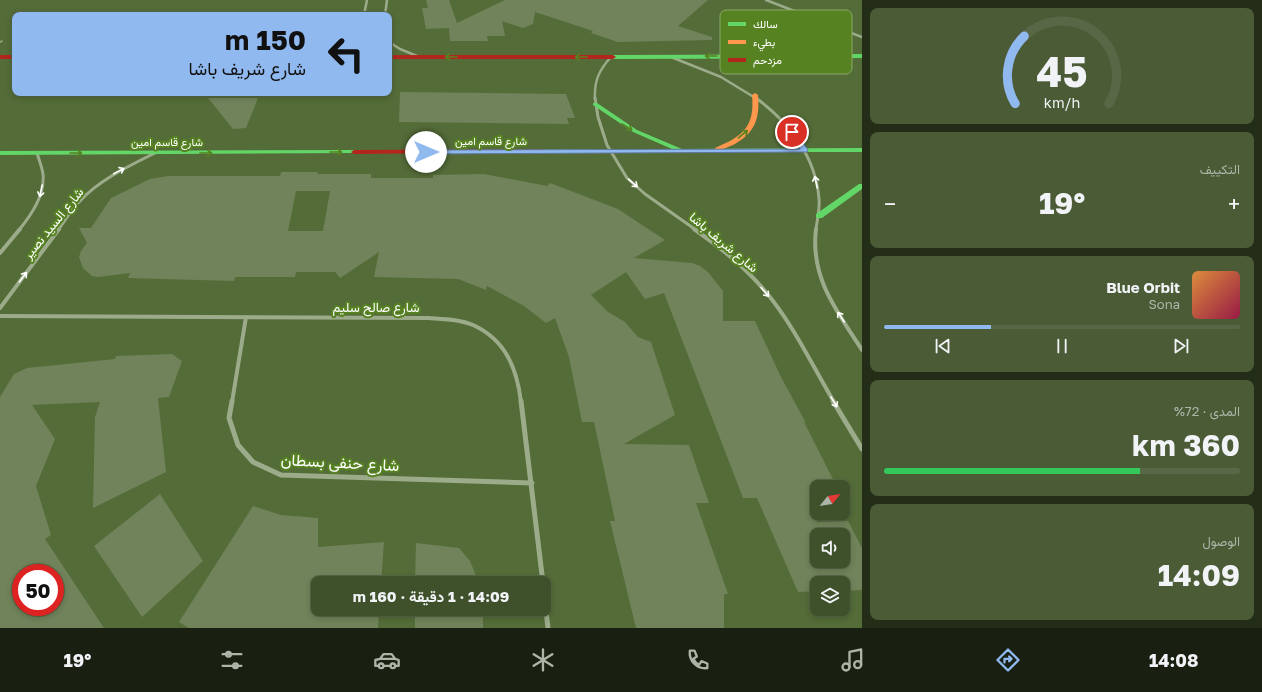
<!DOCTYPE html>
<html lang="ar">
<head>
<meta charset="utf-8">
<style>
  :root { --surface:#3f512a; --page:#4a5b36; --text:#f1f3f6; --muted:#adb5a8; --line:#586847; --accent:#90b9f0 }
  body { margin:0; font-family:"Golos Text",Vazirmatn,sans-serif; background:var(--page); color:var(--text); direction:rtl; height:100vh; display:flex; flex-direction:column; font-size:15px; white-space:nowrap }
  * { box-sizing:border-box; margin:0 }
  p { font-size:13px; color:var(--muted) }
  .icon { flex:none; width:22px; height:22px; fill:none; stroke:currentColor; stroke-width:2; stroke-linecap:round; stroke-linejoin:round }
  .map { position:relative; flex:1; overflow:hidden; direction:ltr }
  .drawer { display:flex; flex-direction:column; gap:8px; padding:8px; background:#232d17; width:400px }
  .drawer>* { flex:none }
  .banner { position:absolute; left:12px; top:12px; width:380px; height:84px; border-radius:8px; box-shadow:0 2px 6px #0003,0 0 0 1px var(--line); direction:rtl; background:#90b9f0; color:#111; overflow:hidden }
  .needle { width:26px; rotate:60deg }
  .tools { position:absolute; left:810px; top:480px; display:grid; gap:8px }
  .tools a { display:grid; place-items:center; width:40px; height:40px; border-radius:8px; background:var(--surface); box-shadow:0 2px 6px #0003,0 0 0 1px var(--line); font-size:20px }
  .speed { position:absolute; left:12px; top:564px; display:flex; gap:8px; font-size:20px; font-weight:700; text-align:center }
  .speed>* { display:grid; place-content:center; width:52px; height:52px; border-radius:50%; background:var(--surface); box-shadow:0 2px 6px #0003,0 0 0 1px var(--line); line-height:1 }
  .speed .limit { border:6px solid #d22; background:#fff; color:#111 }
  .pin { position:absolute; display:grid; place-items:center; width:34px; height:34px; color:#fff; margin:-17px; border:2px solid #fff; border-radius:50%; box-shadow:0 1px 4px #0007 }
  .me { position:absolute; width:44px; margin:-22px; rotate:90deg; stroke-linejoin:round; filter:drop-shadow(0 0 3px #0008) }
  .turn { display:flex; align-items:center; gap:14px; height:84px; padding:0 20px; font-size:18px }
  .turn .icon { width:52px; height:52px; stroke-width:2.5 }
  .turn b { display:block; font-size:28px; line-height:34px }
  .big { font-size:30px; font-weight:700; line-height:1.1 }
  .drawer .widget { flex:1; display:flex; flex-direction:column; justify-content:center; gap:6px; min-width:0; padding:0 14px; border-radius:8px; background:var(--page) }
  .drawer .dial { align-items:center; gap:0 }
  .dial svg { height:104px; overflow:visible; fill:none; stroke:var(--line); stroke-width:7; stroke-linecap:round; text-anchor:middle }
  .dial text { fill:var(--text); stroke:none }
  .song { display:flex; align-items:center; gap:12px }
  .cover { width:48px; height:48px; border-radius:6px; background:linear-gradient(135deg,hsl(30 70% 55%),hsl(340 70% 35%)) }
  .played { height:4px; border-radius:2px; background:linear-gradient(90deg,var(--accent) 30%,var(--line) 30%) }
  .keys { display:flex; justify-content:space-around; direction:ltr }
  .heat { display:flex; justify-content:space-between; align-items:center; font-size:22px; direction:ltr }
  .charge { height:6px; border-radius:3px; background:linear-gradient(90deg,#34c759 72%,var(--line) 0) }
  .trip { position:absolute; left:311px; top:576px; width:240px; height:40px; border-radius:8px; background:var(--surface); box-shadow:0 2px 6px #0003,0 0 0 1px var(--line); font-weight:700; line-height:40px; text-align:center; direction:rtl }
  .menu { display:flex; height:64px; justify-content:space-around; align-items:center; background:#192011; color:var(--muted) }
  .menu .icon { width:28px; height:28px }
  .menu .active { color:var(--accent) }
  .menu b { font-size:18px; color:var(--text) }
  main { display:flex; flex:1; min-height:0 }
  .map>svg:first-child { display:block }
  .building { fill:#70835a; fill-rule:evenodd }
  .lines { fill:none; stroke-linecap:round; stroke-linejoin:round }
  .lane { stroke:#9cac8a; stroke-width:1.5 }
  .street-far3 { stroke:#9cac8a; stroke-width:2.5 }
  .street-far2 { stroke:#9cac8a; stroke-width:3 }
  .street-far1 { stroke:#9cac8a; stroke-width:4 }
  .street { stroke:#9cac8a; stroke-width:5 }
  .fast { fill:#63d668; fill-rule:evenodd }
  .slow { fill:#ff974d; fill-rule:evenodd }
  .jam { fill:#b3261e; fill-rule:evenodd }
  .oneway { stroke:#568222 }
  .oneway2 { stroke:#fff }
  .route { fill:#90b9f0; stroke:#5e789c }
  .labels { text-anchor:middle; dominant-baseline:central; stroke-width:4; stroke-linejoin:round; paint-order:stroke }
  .far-street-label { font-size:11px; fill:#fff; stroke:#568222 }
  .street-label { font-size:13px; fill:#fff; stroke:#568222 }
  .near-street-label { font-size:16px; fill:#fff; stroke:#568222 }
  .key { fill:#568222; stroke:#89a864; stroke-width:1 }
  .key-label { font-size:11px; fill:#fff }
</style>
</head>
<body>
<main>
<section class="drawer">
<div class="widget dial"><svg viewBox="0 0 100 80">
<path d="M14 69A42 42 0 1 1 86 69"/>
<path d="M14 69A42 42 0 0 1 21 17" stroke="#90b9f0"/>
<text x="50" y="56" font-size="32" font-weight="700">45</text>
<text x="50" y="72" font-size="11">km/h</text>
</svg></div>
<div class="widget"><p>التكييف</p>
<div class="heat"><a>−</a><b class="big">19°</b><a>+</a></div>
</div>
<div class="widget">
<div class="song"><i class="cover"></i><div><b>Blue Orbit</b><p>Sona</p></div></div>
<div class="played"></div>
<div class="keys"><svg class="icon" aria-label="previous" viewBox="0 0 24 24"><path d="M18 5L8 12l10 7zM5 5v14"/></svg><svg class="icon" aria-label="pause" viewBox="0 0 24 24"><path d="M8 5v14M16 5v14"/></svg><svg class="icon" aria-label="next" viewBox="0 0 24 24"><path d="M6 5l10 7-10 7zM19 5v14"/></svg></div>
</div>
<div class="widget"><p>المدى · 72%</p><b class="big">360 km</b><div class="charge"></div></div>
<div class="widget"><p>الوصول</p><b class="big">14:09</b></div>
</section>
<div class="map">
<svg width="862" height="628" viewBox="0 0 862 628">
  <rect width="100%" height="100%" fill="#546c38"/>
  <path class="building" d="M426,0H449L457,23L505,0H708L678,26L712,37V40L618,42L591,33L593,31L535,12L533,24L523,28L502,21L505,36H487L488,41H450L449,28L426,29L422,8H428Z
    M400,92L566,94L575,118H567L569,124L399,122Z
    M208,98H258L246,128L233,129Z
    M281,172H318L317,174H371V178H433V175L484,174L547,186L550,183L618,209L665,240L634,258L692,263L700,266L708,272L723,291V321H755L781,377L806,423L804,422L837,487H817V522L848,521L862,548V590L843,591V583H817V591L798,592L757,498H743L664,293L645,299L626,272L591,295L608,312L625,322L638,337L651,342L675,415L624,444L689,445L709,503H696L728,594H724V628H636L610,521H615L594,422H582L569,357L555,318L546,323L524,306L487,286L486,290L458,279L374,277L379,252L340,278L335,272H296L295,277H235L234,281L128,278L130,273L98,277L92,276L83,268L79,257L81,251L87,243L79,228H91L111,198L150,179L168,176H280ZM296,191H330L323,231H288ZM817,535H843V561H817Z
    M172,354L182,361L169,397L158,398L166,472L93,508L95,417L100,402L32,405L55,439L36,486L51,535L45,539L104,628H0V397L14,374L27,368L115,359L116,356ZM21,573H55V607H21Z
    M160,494L203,561L142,617L94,546Z
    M253,506L281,515L318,518V547L384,542L381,583H318V609H379L378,628H189L179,622Z
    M416,543L459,548L470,561L479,583H415Z
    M415,609H483V628H415Z"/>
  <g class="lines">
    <path class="lane" d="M0,42L2,41"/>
    <path class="street-far3" d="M766,0L862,37
      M364,15L367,0
      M385,15L387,0
      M389,42L400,49L417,56
      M671,57L721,77L757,99
      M595,99C594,81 599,70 611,57"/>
    <path class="street-far2" d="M595,98L598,117L607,145L627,178L645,194L696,230
      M756,98C789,122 816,157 819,199C820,209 817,220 816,230
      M19,230C32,214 45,195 43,174C42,167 39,160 37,153
      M58,230C65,221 71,210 79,202C99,180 129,166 155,153"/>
    <path class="street-far1" d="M694,229C720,247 745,267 765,291C793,324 812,365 834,402
      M816,229C810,278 837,311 862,350
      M0,253L20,229
      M0,308L59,229
      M0,316L428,318C442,319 460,319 473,325C506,340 517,369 521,402
      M232,402L246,317"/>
    <path class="street" d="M232,401L229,418L238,445L253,462L281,475L532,483
      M521,401L543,583
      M833,401L862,449
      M544,594L548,628"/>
    <path class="fast" d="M862,54V58L613,59L610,57L613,55Z
      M593,103H597L637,130L682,149L862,148V152H542L541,151L544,149H672L633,132L593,105Z
      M354,150L357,152L356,153L0,155V151Z
      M859,184H862V189L822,218H816V214Z"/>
    <path class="slow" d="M755,93L758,95C760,119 755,133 733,145C727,147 721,151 715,150V148C743,136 755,127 752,95Z"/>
    <path class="jam" d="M0,55H15V59H0Z
      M389,55H613L616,57L613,59H389Z
      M544,149L547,151L546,152L354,154L351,152L354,150Z"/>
  </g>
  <defs><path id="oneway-shaft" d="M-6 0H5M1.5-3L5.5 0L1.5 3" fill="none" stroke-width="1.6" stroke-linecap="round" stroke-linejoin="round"/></defs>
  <g class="oneway">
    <use href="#oneway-shaft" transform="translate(711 56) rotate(180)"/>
    <use href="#oneway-shaft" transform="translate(451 57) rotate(-180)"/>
    <use href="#oneway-shaft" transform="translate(581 57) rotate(-180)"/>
    <use href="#oneway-shaft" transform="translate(627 127) rotate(31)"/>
    <use href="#oneway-shaft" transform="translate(743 134) rotate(-40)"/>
    <use href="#oneway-shaft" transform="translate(336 152)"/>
    <use href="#oneway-shaft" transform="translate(76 153)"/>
    <use href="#oneway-shaft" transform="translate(206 153)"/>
  </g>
  <g class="oneway2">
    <use href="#oneway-shaft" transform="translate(119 171) rotate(-28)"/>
    <use href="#oneway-shaft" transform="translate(816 182) rotate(-102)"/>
    <use href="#oneway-shaft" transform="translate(633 183) rotate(41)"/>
    <use href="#oneway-shaft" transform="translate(41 191) rotate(101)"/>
    <use href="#oneway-shaft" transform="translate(23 277) rotate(-53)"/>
    <use href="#oneway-shaft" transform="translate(765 292) rotate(50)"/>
    <use href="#oneway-shaft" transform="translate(841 317) rotate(-123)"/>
    <use href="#oneway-shaft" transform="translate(834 402) rotate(59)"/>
  </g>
  <path class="route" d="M790,130H794L808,150L807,152L426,154L422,152L426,150L800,149L789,132Z"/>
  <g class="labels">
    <g class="far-street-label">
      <text x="491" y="140">شارع قاسم امين</text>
      <text x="167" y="141">شارع قاسم امين</text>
    </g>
    <g class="street-label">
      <text transform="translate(53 223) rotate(-51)">شارع السيد نصير</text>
      <text transform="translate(724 242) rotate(40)">شارع شريف باشا</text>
      <text x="376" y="307">شارع صالح سليم</text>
    </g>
    <g class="near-street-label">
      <text transform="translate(340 462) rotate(3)">شارع حنفى بسطان</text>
    </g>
  </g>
  <rect x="720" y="10" width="132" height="64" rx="6" class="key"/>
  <rect x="728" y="22" width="18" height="4" fill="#63d668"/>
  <rect x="728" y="40" width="18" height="4" fill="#ff974d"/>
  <rect x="728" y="58" width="18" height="4" fill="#b3261e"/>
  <g class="key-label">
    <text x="753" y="28">سالك</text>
    <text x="753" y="46">بطيء</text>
    <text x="753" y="64">مزدحم</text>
  </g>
</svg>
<div class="tools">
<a><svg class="needle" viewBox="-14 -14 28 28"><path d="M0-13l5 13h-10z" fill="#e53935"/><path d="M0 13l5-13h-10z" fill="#adb5a8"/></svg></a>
<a><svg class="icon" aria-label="sound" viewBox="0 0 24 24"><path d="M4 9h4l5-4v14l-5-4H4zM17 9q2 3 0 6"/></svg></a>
<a><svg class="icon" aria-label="layers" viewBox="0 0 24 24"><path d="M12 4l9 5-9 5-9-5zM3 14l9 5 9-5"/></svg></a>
</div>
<div class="speed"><div class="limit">50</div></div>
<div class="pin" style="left:792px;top:132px;background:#d93025"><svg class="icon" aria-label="arrive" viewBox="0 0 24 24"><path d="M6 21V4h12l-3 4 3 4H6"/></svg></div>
<svg class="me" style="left:426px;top:152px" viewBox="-20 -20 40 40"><circle r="19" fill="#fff"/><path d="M0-13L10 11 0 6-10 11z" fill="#90b9f0"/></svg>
<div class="trip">14:09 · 1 دقيقة · 160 m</div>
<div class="banner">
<div class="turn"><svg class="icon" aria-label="left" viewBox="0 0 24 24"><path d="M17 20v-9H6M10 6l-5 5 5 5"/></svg><div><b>150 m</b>شارع شريف باشا</div></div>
</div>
</div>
</main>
<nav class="menu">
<b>14:08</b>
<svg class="icon active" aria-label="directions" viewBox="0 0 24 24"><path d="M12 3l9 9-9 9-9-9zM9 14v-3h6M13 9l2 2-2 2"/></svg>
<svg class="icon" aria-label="music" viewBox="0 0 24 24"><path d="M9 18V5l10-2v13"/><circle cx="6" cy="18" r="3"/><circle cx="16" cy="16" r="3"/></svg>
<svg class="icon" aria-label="phone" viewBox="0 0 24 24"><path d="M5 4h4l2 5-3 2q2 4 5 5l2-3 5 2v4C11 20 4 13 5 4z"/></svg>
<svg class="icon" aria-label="climate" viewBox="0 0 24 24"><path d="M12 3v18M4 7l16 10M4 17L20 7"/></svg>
<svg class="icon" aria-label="car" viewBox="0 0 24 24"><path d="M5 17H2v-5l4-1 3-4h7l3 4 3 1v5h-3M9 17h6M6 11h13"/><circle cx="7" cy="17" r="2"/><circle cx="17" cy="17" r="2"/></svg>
<svg class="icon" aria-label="filters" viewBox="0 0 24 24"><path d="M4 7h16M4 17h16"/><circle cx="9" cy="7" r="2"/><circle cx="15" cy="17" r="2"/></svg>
<b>19°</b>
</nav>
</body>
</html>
